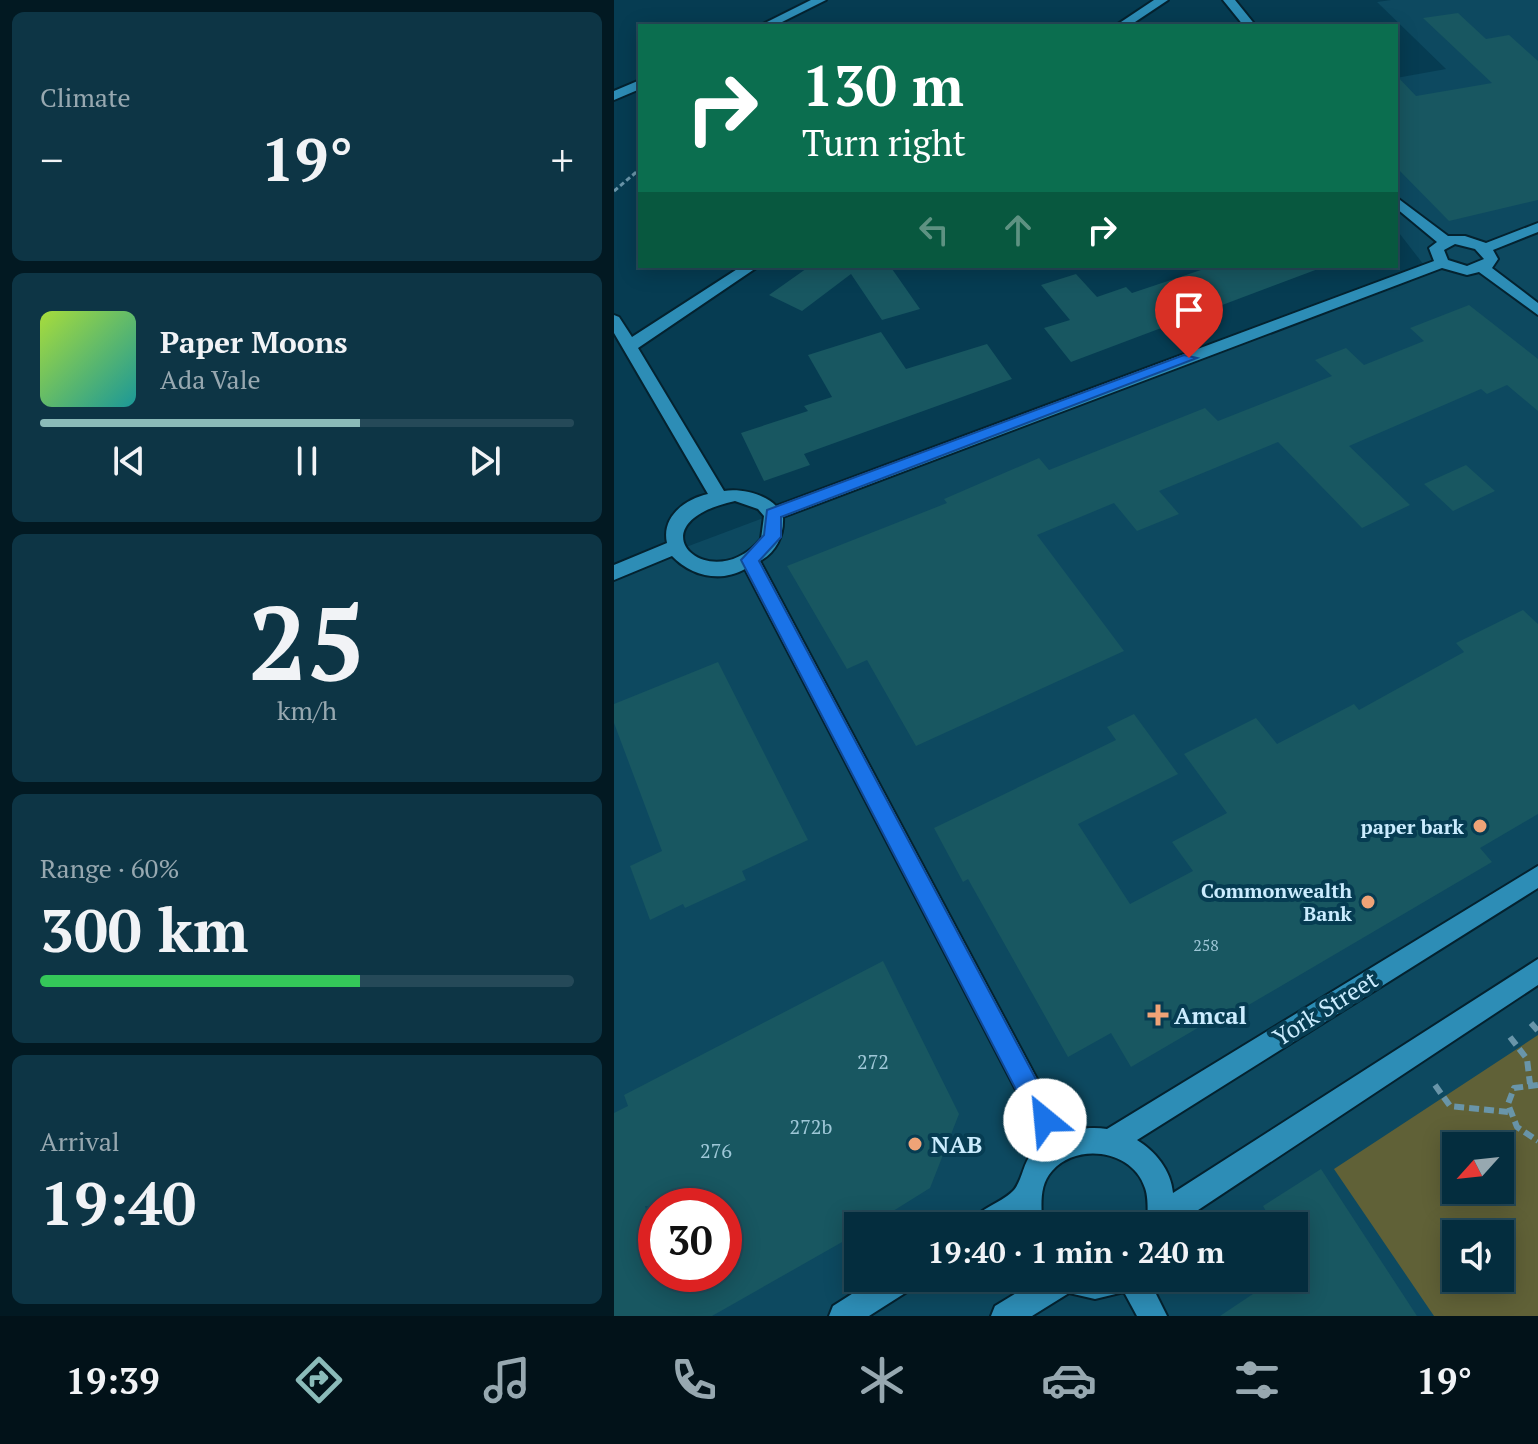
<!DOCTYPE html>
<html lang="en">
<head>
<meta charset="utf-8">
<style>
  :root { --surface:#042d3e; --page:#0d3545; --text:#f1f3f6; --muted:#97a8b0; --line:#254958; --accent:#8bbbb9 }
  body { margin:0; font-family:"PT Serif",serif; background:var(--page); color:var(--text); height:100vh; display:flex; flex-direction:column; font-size:30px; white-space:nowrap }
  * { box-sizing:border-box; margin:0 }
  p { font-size:26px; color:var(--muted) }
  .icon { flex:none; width:44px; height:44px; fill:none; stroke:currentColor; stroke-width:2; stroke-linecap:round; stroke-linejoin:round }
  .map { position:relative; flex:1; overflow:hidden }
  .side { display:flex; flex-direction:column; gap:12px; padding:12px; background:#021922; width:614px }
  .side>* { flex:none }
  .guide { position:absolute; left:24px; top:24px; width:760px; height:244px; border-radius:0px; box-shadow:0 4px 20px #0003,0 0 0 2px var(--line); background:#0b6e4f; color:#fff; overflow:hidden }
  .needle { width:52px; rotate:243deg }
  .controls { position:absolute; left:828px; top:1132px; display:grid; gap:16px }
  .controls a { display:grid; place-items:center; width:72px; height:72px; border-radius:0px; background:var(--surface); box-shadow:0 4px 20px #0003,0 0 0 2px var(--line); font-size:40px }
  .speed { position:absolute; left:24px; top:1188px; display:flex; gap:16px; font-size:40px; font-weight:700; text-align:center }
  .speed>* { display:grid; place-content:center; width:104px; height:104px; border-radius:50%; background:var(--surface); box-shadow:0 4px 20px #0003,0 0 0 2px var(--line); line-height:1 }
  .speed .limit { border:12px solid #d22; background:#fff; color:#111 }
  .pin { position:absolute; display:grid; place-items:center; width:68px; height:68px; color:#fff; margin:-82px -34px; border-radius:50% 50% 50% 0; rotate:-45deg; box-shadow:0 0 8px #0007 }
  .pin .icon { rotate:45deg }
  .me { position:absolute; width:88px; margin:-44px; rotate:332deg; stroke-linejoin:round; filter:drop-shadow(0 0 6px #0008) }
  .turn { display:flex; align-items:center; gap:28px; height:168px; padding:0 32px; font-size:36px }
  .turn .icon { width:104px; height:104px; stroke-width:2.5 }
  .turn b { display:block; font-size:56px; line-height:68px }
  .lanes { display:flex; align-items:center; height:76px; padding:0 32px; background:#0003; justify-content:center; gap:40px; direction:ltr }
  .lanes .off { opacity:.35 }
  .big { font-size:60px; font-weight:600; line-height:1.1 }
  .side .card { flex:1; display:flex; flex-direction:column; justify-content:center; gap:12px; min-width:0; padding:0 28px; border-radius:12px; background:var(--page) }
  .side .dial { align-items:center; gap:0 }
  .dial b { font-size:104px; line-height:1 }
  .song { display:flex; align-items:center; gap:24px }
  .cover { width:96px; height:96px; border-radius:12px; background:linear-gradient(135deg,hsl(80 70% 55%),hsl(180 70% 35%)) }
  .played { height:8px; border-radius:4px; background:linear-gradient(90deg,var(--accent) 60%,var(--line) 60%) }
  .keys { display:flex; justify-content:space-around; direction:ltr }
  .heat { display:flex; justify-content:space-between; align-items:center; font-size:44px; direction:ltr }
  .charge { height:12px; border-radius:6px; background:linear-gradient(90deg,#34c759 60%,var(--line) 0) }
  .trip { position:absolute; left:230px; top:1212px; width:464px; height:80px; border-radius:0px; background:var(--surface); box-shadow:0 4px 20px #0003,0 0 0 2px var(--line); font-weight:600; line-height:80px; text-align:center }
  .dock { display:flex; height:128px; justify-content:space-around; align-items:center; background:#021219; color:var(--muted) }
  .dock .icon { width:56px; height:56px }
  .dock .selected { color:var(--accent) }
  .dock b { font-size:36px; color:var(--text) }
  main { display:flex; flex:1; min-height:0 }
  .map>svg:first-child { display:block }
  .built { fill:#0d4960; fill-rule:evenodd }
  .green { fill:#606137; fill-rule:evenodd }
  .building { fill:#185761; fill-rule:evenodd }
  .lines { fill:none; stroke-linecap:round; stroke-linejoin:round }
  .street-casing { stroke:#04222f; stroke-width:4 }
  .secondary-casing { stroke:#04222f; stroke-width:4 }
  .path-far1 { stroke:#6995a9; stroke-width:3; stroke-dasharray:5 3; stroke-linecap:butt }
  .path { stroke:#6995a9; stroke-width:6; stroke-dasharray:10 5; stroke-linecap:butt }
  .street { fill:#2d8db6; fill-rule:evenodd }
  .secondary { fill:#2d8db6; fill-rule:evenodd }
  .route { fill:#1a73e8; stroke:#114b97; stroke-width:2 }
  .poi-dot { fill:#efa377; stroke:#063c52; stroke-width:3 }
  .labels { text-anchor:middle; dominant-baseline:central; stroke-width:8; stroke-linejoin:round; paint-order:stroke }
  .number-label { font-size:16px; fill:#9ec7d7 }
  .poi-label { font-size:20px; font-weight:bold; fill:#cbecfe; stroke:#063c52; text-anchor:end }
  .near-number-label { font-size:20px; fill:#9ec7d7 }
  .near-street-label { font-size:24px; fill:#cbecfe; stroke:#063c52 }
  .near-poi-label { font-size:24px; font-weight:bold; fill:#cbecfe; stroke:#063c52; text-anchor:start }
</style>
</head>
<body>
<main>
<section class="side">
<div class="card"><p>Climate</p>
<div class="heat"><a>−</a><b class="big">19°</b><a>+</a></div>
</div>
<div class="card">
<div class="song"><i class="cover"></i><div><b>Paper Moons</b><p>Ada Vale</p></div></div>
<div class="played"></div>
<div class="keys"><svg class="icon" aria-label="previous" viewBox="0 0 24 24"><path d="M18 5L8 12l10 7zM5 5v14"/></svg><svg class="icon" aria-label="pause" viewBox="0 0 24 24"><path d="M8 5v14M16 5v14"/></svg><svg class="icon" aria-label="next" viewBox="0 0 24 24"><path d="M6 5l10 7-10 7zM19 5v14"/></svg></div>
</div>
<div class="card dial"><b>25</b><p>km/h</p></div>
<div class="card"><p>Range · 60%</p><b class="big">300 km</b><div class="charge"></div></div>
<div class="card"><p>Arrival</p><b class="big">19:40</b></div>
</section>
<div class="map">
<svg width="924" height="1316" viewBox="0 0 924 1316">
  <rect width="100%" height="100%" fill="#063c52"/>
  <path class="built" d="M777,0H924V1316H0V574L813,269L782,229V78L832,69L763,2ZM842,1146H886V1190H842ZM42,1206H110V1274H42ZM244,1226H680V1278H244ZM842,1234H886V1278H842Z"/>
  <path class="green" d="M924,1035V1316H820L720,1169ZM842,1146H886V1190H842ZM842,1234H886V1278H842Z"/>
  <path class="building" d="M844,13L872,39L895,35L924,61V200L835,221L782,167V75L802,96L878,83L809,18Z
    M196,266H276L306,309L268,320L237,274L188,311L155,295Z
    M599,266H704V269L457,362L430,328L456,320L427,285L462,274L483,297L512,287L518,293Z
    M855,305L924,359V411L893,385L873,394L867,389L735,446L796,505L748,528L664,442L545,491L565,514L523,531L500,503L423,535L510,651L302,746L253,660L233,669L173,566L333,503L330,499L425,458L435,470L591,408L604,421L718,376L701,360L732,348L750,365L810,341L796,328Z
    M267,332L292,369L373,344L398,379L190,454L196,465L150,481L127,433L194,411L190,406L218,397L194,355Z
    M852,465L881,491L839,511L810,484Z
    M909,610L924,624V814L866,848L878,862L609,1020L606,1015L517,1067L497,1033L454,1057L354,879L349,882L320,828L502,740L493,727L520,714L564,774L464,824L516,904L579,871L558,842L613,813L570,754L642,718L663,744L740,704L745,710L850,652L842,643Z
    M104,662L194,840L128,871L132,880L71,908L69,904L36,920L16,866L48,851L0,723V704Z
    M269,961L345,1114L316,1188L255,1226H244V1233L98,1316H0V1113L14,1106L10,1095ZM31,1206H110V1274H42V1240Z
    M707,1169L803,1316H606L663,1278H680V1226H661L649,1206Z"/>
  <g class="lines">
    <defs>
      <path id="street" d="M197,0H212L160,26H145Z
        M540,0H554L515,26H501Z
        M609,0H621L642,26H630Z
        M26,80V89L0,100V91Z
        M782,197L834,236H851L872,243L924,223V232L879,250L884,259L878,268L924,303V315L865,272L853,275L828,268L169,517C170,536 162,552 146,561L455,1139L459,1148L455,1157L446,1161L437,1157L131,569C106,583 77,576 58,556L0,580V565L53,543C47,517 71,499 94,494L0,333V315L5,317L18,337L128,266H145L24,348L110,491C126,488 151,494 162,506L820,261L815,248L823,242L782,208ZM841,244L861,249L870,259L853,266L834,260L830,250ZM121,501L144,509L150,516L147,539C96,599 15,524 121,501Z"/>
      <path id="secondary" d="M924,866V888L523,1140C541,1151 557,1170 559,1193L924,959V985L560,1226H534C533,1214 535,1199 531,1188C519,1150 463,1142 438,1171C424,1186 428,1208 428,1226H400V1222L395,1226H356C364,1207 385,1205 399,1191C408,1182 409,1163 418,1153C435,1133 468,1125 493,1129Z
        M263,1278H303L299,1288L255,1316H215L219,1306Z
        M427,1278H534L553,1316H523L510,1292L481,1299L455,1293L418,1316H377L381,1306Z"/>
    </defs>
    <use href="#street" class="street-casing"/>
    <use href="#secondary" class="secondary-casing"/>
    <path class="path-far1" d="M0,191L26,169"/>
    <path class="path" d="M917,1023L924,1031
      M896,1037L913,1059L916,1084
      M821,1085L836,1106L894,1112
      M924,1085L900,1088L894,1104L903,1127L924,1141"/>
    <use href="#street" class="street"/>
    <use href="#secondary" class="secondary"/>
  </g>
  <path class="route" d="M570,355L583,358L167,517V537L145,561L439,1111L443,1120L439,1128L431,1132L422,1128L127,560L150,535L153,510Z"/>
  <g class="poi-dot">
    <circle cx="866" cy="826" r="8"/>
    <circle cx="754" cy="902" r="8"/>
    <path d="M540 1003h8v8h8v8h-8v8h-8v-8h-8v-8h8z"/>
    <circle cx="301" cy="1144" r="8"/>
  </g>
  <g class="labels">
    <g class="number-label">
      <text x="592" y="945">258</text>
    </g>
    <g class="poi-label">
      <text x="850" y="826">paper bark</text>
      <text x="738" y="890">Commonwealth<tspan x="738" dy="23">Bank</tspan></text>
    </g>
    <g class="near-number-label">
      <text x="259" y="1061">272</text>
      <text x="197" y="1126">272b</text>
      <text x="102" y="1150">276</text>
    </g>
    <g class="near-street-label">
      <text transform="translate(711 1008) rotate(-32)">York Street</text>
    </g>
    <g class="near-poi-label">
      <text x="560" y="1015">Amcal</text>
      <text x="317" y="1144">NAB</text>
    </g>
  </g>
</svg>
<div class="controls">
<a><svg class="needle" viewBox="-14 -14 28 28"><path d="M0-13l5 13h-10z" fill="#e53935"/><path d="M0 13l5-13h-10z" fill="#97a8b0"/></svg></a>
<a><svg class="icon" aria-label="sound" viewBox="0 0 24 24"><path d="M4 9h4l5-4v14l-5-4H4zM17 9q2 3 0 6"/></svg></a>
</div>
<div class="speed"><div class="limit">30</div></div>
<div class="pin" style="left:575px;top:358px;background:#d93025"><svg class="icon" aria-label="arrive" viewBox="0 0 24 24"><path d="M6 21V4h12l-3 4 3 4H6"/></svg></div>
<svg class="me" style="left:431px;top:1120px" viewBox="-20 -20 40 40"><circle r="19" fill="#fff"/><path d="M0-13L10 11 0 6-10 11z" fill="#1a73e8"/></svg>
<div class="trip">19:40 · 1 min · 240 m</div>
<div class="guide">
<div class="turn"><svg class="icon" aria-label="right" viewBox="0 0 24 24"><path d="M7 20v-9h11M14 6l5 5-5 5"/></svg><div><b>130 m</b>Turn right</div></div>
<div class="lanes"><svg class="icon off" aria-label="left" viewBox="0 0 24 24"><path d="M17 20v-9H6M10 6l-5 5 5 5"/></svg><svg class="icon off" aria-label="ahead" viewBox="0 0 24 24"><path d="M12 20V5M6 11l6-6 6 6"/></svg><svg class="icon" aria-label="right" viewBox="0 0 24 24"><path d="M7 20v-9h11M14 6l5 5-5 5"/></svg></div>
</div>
</div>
</main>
<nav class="dock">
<b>19:39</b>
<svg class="icon selected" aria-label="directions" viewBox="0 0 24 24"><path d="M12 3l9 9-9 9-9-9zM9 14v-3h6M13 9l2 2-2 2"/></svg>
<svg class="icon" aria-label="music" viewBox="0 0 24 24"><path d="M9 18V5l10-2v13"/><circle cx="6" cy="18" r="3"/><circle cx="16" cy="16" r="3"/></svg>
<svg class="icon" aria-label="phone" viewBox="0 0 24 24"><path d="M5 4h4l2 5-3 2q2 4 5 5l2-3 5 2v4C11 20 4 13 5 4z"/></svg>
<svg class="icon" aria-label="climate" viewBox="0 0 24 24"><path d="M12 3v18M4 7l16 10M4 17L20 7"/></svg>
<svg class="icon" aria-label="car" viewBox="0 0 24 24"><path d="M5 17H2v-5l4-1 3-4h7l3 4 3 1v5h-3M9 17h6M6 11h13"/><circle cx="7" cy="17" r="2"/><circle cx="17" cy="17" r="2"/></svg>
<svg class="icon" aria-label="filters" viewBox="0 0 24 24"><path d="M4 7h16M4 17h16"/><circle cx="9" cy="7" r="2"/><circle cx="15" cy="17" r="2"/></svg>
<b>19°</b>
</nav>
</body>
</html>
